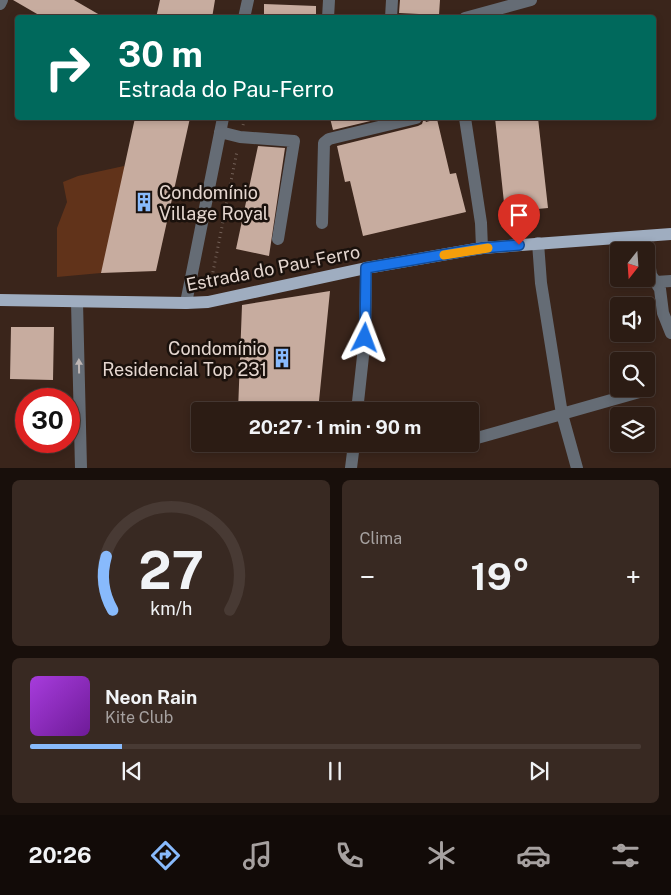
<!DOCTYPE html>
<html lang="pt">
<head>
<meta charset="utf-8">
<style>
  :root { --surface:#2c1c14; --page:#382922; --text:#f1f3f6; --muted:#a6a1a0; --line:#483a34; --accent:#88bafc }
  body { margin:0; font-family:"Public Sans",sans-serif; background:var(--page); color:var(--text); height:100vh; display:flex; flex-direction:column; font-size:19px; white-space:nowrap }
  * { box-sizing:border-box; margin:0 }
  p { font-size:16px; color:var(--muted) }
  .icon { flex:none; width:28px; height:28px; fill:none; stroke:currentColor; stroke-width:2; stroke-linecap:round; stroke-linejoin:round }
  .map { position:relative; height:468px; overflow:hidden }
  .details { display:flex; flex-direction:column; gap:12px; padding:12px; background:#180f0b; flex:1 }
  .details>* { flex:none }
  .hud { position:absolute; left:15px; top:15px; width:641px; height:105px; border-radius:5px; box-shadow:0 2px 8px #0003,0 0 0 1px var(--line); background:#00695c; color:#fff; overflow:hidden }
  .needle { width:32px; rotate:197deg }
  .tools { position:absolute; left:610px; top:242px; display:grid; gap:10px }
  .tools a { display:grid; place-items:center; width:45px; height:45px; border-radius:5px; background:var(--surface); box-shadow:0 2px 8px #0003,0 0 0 1px var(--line); font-size:25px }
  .speed { position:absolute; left:15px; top:388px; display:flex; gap:10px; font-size:25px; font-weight:700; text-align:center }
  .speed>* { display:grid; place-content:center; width:65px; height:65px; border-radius:50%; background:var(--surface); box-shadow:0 2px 8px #0003,0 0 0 1px var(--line); line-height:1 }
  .speed .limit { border:8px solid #d22; background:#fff; color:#111 }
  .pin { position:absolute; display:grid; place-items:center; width:42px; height:42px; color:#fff; margin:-51px -21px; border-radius:50% 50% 50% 0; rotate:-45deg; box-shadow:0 0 5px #0007 }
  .pin .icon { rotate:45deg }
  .me { position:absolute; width:55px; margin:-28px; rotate:3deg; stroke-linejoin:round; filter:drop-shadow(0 0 4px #0008) }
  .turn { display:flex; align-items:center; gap:18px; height:105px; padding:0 20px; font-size:22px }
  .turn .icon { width:65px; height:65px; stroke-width:2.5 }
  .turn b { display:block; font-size:35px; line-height:42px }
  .big { font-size:38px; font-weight:700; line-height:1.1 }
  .details .tile { flex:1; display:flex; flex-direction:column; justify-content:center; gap:8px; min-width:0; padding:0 18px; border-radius:8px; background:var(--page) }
  .details .dial { align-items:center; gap:0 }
  .dial svg { height:130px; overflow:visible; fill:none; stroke:var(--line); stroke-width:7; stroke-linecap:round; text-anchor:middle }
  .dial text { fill:var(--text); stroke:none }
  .song { display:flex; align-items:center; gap:15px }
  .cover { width:60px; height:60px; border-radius:8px; background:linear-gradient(135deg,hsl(280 70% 55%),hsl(280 70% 35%)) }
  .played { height:5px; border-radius:2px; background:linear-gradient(90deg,var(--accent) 15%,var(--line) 15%) }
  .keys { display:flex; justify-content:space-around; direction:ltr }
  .heat { display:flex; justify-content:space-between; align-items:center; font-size:28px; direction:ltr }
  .details .tiles { flex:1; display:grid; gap:12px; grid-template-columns:1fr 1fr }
  .tile:last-child { grid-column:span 2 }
  .trip { position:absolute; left:191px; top:402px; width:288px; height:50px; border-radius:5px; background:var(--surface); box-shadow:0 2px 8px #0003,0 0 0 1px var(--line); font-weight:700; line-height:50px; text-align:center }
  .menu { display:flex; height:80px; justify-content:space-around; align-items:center; background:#120b08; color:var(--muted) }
  .menu .icon { width:35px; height:35px }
  .menu .selected { color:var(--accent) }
  .menu b { font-size:22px; color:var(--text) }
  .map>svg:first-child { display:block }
  .green { fill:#61331a }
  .building { fill:#c7ac9f }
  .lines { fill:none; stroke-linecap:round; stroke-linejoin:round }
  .path { stroke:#736158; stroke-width:3; stroke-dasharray:1 4; stroke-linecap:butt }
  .minor { stroke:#656c75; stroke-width:12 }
  .major { stroke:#9fadc0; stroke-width:12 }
  .oneway { fill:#bfb7b5 }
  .route-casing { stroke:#114b97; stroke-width:12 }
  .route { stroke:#1a73e8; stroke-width:9 }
  .slow { stroke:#f59e0b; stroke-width:9 }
  .labels { text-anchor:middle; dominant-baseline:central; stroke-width:5; stroke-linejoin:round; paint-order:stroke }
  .poi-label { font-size:18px; fill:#e5d7d0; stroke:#1a110c; text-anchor:start }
  .street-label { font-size:18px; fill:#e5d7d0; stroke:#1a110c }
</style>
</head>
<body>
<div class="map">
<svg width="671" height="468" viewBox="0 0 671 468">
  <rect width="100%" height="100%" fill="#3a251b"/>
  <path class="green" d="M124,166L132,187L101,273L57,277V228L67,202L63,182L78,176Z"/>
  <path class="building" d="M13,0H74L105,18H44Z
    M160,0H215L212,18H156Z
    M400,0H440L439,15L399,13Z
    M264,4L316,6V18H264Z
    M135,118H190L156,271L101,273Z
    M330,118H383L333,130Z
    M424,118L426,122L437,119L450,174L456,173L466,212L363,236L350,181L345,182L337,146L418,126L422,124Z
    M495,118H538L548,208L505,212Z
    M258,146L285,148L269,256L236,249Z
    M330,291L318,411H238L242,305Z
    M11,327H54L53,380L10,379Z"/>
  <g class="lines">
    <path class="path" d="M243,125L245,118
      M210,287L237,151"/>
    <path class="minor" d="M0,4L2,0
      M244,18L248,0
      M328,18L329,0
      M391,18L392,0
      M465,18L531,0
      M465,118L481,223L482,248
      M220,132L240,137L294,141L278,239
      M322,223L324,143L329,139L416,118
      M645,236L651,275L660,289L663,313L671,333
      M538,243L541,283L562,414L577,468
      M656,282L671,281
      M77,302L81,468
      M186,303L223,118
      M357,411L365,338L366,268
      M470,440L650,389
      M351,468L354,444"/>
    <path class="major" d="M0,300L186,303L208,302L366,268L482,248L671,234"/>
  </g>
  <defs><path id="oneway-solid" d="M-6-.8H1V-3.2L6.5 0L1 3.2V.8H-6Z" transform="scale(1.25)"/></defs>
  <use class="oneway" href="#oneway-solid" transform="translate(79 366) rotate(-91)"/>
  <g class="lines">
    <defs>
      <path id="route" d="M365,338L366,268L482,248L519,245"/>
    </defs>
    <use href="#route" class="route-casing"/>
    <use href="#route" class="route"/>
    <path class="slow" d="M444,255L488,248"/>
  </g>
  <defs>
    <symbol id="building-bare" viewBox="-9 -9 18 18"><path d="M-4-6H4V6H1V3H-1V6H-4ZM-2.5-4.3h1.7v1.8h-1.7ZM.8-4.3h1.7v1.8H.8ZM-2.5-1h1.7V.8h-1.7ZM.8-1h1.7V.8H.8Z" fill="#88bafc" stroke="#1a110c" stroke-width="2.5" paint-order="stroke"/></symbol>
  </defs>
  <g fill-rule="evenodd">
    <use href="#building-bare" x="130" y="188" width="28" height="28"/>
    <use href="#building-bare" x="268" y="344" width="28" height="28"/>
  </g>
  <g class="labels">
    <g class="poi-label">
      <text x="159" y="192">Condomínio<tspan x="159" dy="21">Village Royal</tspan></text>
      <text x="267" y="348" text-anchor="end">Condomínio<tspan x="267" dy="21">Residencial Top 231</tspan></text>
    </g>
    <g class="street-label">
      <text transform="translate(273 268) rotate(-11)">Estrada do Pau-Ferro</text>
    </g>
  </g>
</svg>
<div class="tools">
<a><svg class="needle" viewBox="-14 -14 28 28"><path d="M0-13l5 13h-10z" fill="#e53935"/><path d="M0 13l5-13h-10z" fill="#a6a1a0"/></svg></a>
<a><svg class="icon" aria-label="sound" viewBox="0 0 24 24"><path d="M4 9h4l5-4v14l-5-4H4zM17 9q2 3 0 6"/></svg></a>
<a><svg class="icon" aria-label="search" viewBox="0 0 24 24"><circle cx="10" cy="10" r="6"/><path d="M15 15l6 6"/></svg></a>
<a><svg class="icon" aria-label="layers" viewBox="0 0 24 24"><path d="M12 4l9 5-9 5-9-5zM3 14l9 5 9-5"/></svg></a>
</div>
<div class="speed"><div class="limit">30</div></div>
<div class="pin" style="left:519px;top:245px;background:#d93025"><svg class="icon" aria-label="arrive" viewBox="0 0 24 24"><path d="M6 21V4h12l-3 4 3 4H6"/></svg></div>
<svg class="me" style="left:365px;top:338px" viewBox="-20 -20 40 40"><path d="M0-17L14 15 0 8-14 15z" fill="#1a73e8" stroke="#fff" stroke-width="4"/></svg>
<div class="trip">20:27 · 1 min · 90 m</div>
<div class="hud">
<div class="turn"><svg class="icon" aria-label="right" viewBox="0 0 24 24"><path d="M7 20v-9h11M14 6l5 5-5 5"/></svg><div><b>30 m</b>Estrada do Pau-Ferro</div></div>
</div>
</div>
<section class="details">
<div class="tiles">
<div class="tile dial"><svg viewBox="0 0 100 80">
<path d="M14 69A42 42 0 1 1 86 69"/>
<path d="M14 69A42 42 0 0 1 10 36" stroke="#88bafc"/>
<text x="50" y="56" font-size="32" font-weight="700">27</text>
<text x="50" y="72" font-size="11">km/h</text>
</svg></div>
<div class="tile"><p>Clima</p>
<div class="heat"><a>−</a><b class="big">19°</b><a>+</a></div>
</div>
<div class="tile">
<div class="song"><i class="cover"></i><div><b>Neon Rain</b><p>Kite Club</p></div></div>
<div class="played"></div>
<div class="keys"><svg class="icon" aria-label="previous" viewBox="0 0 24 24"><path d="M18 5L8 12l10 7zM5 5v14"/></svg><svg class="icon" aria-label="pause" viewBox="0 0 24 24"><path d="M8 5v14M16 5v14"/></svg><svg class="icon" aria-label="next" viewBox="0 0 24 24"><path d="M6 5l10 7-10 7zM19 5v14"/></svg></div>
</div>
</div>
</section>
<nav class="menu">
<b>20:26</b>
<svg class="icon selected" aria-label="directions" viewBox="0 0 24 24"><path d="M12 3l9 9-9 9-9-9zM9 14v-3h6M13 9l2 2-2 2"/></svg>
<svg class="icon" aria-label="music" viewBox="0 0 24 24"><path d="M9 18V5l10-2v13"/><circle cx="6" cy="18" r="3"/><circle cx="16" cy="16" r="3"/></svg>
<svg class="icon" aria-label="phone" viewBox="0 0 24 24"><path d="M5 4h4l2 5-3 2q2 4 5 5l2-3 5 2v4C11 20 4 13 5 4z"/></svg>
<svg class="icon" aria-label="climate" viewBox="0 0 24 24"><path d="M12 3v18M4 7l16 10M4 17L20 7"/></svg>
<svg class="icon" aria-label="car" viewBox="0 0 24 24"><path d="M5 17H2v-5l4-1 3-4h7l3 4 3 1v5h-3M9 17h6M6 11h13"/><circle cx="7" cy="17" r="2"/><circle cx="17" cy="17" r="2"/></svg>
<svg class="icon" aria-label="filters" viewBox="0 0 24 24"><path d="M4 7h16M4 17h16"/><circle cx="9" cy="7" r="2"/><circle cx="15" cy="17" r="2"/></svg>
</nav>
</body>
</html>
